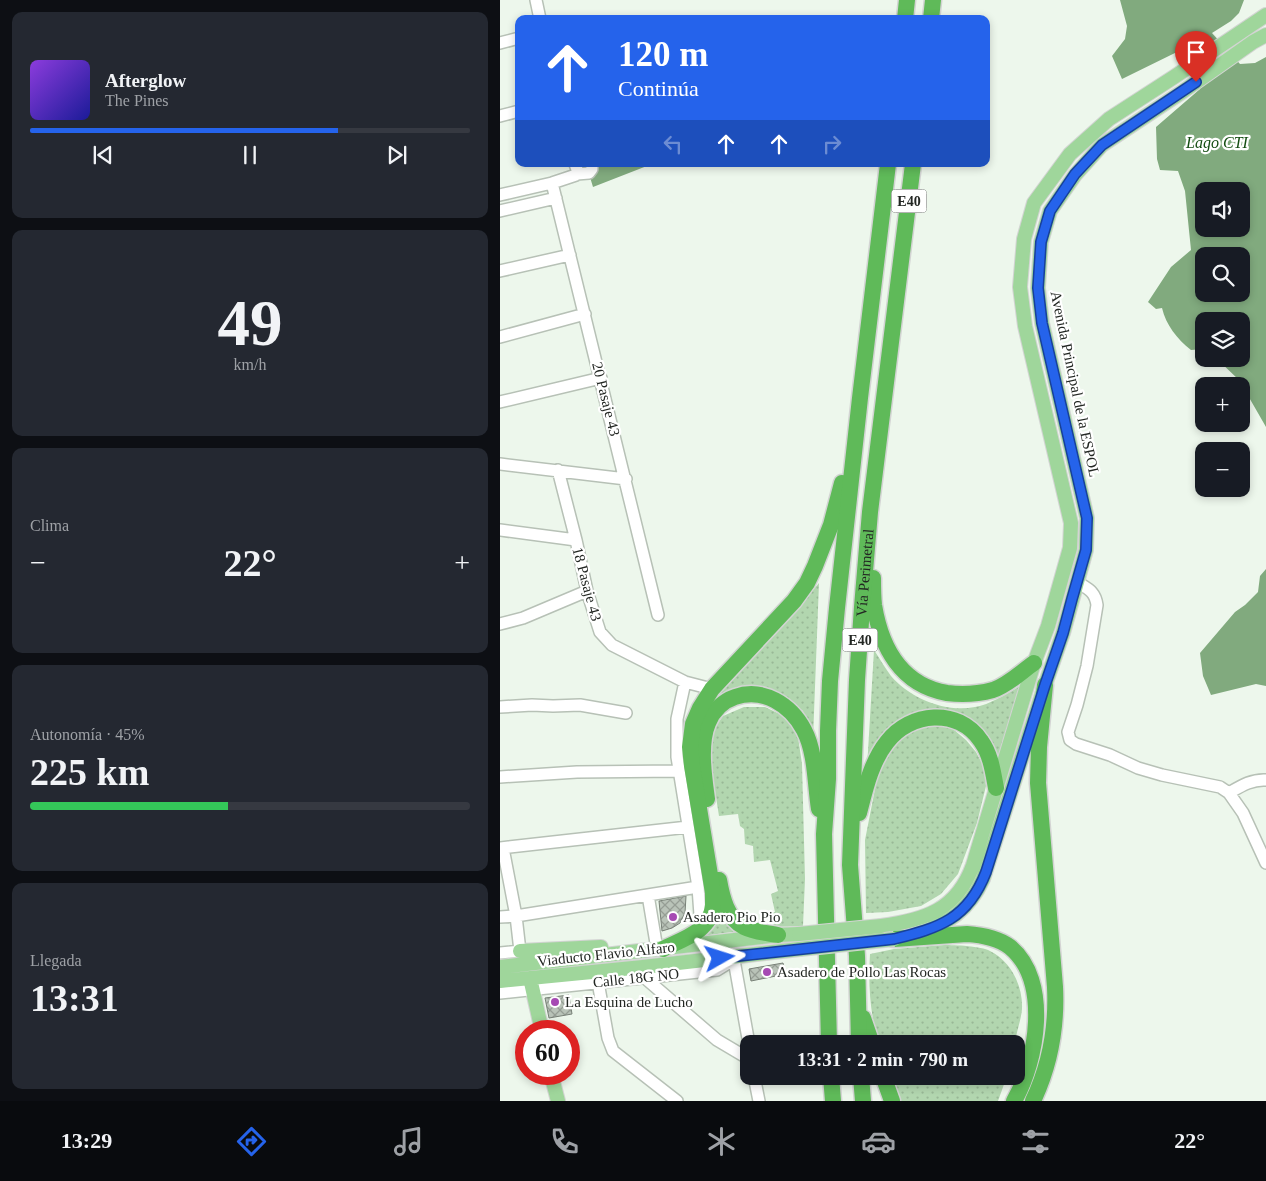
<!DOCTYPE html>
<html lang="es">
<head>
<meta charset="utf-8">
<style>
  :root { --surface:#171b24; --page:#242831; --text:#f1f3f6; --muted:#9ea1a6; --line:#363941; --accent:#2563eb }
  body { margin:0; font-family:Georgia,serif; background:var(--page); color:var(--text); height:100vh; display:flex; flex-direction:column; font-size:19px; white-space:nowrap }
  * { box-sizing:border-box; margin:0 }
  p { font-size:16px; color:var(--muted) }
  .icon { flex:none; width:28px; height:28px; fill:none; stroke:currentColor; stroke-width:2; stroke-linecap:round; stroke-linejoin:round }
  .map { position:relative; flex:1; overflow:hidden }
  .drawer { display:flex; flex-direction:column; gap:12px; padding:12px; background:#0d0f14; width:500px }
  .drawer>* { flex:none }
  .hud { position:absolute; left:15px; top:15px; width:475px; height:152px; border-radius:10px; box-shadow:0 2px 8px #0003; background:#2563eb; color:#fff; overflow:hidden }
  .buttons { position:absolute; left:695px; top:182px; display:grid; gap:10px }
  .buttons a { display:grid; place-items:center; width:55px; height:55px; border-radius:10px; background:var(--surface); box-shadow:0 2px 8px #0003; font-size:25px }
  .speed { position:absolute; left:15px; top:1020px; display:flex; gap:10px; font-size:25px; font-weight:700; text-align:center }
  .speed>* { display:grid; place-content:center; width:65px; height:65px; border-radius:50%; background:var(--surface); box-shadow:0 2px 8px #0003; line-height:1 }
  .speed .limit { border:8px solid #d22; background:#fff; color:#111 }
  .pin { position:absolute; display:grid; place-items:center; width:42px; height:42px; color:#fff; margin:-51px -21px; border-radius:50% 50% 50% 0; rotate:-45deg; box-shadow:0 0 5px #0007 }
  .pin .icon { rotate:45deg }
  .me { position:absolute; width:55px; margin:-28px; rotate:84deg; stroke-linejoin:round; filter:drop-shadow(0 0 4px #0008) }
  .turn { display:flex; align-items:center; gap:18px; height:105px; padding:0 20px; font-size:22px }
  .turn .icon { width:65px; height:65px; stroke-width:2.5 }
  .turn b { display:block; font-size:35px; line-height:42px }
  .lanes { display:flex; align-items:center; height:48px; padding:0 20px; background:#0003; justify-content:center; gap:25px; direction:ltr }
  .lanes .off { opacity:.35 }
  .big { font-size:38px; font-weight:600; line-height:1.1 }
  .drawer .tile { flex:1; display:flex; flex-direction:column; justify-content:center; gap:8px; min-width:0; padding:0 18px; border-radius:10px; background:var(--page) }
  .drawer .dial { align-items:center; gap:0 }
  .dial b { font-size:65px; line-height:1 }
  .song { display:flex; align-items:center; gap:15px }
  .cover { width:60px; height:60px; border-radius:8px; background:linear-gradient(135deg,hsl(270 70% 55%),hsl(240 70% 35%)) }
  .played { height:5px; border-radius:2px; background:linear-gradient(90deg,var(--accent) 70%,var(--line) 70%) }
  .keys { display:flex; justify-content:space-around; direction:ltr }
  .heat { display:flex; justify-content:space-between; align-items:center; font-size:28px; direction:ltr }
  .charge { height:8px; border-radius:4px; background:linear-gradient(90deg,#34c759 45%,var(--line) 0) }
  .trip { position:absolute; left:240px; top:1035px; width:285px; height:50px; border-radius:10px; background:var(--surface); box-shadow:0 2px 8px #0003; font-weight:600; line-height:50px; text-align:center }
  .tabs { display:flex; height:80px; justify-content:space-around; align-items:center; background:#090b0e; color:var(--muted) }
  .tabs .icon { width:35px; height:35px }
  .tabs .selected { color:var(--accent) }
  .tabs b { font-size:22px; color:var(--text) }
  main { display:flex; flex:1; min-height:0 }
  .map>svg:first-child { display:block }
  .grass { fill:url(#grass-dots) }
  .water { fill:#81aa7e; fill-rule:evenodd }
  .building { fill:url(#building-cross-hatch); stroke:#788177 }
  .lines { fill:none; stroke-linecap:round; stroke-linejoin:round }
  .minor-casing { stroke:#b7c1b6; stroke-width:14 }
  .major-casing { stroke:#d3d4d3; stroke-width:16 }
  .highway-casing { stroke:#d3d4d3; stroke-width:19 }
  .minor { stroke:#fff; stroke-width:11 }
  .major { stroke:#9fd69b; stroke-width:14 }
  .highway { stroke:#5fba59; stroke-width:16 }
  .major-bridge-casing { stroke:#d3d4d3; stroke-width:16; stroke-linecap:butt }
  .major-bridge { stroke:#9fd69b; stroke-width:14 }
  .route-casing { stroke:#184099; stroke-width:12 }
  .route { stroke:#2563eb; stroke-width:9 }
  .poi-dot { fill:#a649b3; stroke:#fff; stroke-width:2 }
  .labels { text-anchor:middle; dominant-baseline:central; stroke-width:4.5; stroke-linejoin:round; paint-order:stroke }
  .shield { fill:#fff; stroke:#656865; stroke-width:1 }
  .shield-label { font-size:14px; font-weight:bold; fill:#232723 }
  .street-label { font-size:15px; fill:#232723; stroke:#fff }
  .poi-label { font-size:15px; fill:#232723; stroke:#fff; text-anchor:start }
  .water-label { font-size:16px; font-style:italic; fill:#144d12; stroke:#fff }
</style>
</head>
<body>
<main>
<section class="drawer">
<div class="tile">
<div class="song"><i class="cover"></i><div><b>Afterglow</b><p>The Pines</p></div></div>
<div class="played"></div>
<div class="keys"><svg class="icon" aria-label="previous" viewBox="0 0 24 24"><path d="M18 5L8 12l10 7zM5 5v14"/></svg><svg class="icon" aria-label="pause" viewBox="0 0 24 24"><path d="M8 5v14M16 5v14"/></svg><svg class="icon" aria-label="next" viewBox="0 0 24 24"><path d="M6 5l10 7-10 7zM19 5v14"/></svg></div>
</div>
<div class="tile dial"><b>49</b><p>km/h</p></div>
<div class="tile"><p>Clima</p>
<div class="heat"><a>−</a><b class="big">22°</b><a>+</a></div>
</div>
<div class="tile"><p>Autonomía · 45%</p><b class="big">225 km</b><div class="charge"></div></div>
<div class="tile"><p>Llegada</p><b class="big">13:31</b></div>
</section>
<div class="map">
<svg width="766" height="1101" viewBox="0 0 766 1101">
  <defs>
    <pattern id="grass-dots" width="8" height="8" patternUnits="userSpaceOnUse" patternTransform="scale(1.25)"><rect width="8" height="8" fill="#b2d6af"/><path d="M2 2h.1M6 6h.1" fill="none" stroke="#99b896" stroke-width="1.8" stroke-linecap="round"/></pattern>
    <pattern id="building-cross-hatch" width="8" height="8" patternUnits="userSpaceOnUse" patternTransform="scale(1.25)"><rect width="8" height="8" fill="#b9c3b8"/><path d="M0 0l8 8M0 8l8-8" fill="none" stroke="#969e95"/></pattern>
  </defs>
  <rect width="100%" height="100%" fill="#edf7ec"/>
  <path class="grass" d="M319,583L313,739L310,727L303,711L281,695L207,710L216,693L271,638Z
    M374,650C380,659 385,668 391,676C410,698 445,713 475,707C491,704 506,694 520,686L500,764L473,727L405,719L367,768Z
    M244,707H265L284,716L297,730L302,764L305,879L303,926L274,927L272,912H275L271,894L278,891L270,860L254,862L253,846L245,844L244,829L240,826L238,814L219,816L208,746L213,730L223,716Z
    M435,724L453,729L466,740L476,752L484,767L486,786L477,823L458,874L441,894L421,906L388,912L366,913L365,840L376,784L385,755L395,741L413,728Z
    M217,901L240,931L202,936Z
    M444,945C455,945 481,946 490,951C512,962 523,987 522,1009C521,1021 516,1032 515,1044H379C370,1015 368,984 370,954L394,949Z
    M389,1076H507L498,1101H398Z"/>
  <path class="water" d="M620,0H744L739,13L731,21L712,33L740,64L755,63L766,57V427L739,380L717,359H741V321H704V349L691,350C677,339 666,325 662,308L656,309L648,302L671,267L691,250L685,191L678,171L660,170L657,159L656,127L700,89L679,51L622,79L612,56L625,39L627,26ZM704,191H741V229H704ZM704,256H741V294H704Z
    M86,164H152L93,187Z
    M766,569V686L756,684L711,695L703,676L700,653L735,612L745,605L758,592L760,576Z"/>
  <path class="building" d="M186,896L185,913L180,923L172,928L162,931L159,901Z
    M283,963L286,974L251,981L249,969Z
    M69,995L72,1014L49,1018L45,998Z"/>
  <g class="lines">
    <defs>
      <path id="minor" d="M36,0L40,19
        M0,43L19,38
        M0,116L19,111
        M77,174L89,173L92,169V164
        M52,183L158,615
        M0,195L52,183L76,175L78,172L75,164
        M0,211L56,198
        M0,271L70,255
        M0,337L85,314
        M0,402L101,378
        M0,464L126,479
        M58,470L76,540L87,591L100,632L112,645L185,682L212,689
        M0,530L76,540
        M577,582C588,589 595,591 597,605L587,666L577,705L568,732L570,740L576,744L610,755L638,768L662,775L720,787L729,793L743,813L766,863
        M0,624L23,618L87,591
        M185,682L177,719V757L198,887L201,929
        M0,707L32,705L53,706L80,705L126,713
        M0,777L77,772L179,771
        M729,793C741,786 752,779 766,780
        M0,848L188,827
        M148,895L157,949
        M0,917L16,916L198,887
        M0,953L20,951L16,916L3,848
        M234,960L249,1044
        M145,978L217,1040L249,1059
        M98,982L108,1038L113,1051L177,1101
        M0,993L217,970L238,957
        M254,1076L259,1101"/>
      <path id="major" d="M381,926C425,920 457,910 473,865L534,663L548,626L561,580L570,548L571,523L525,326L520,287L524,239L534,203L570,154L609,119L674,77L766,15
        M417,934C448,924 469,910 483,879L545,685L563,633L586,550L587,518L542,323L538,288L541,242L550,211L575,175L602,145L682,92L753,42L766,35
        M20,951L101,947
        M0,967L278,935L299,934
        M30,978L42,1031
        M0,981L143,967L300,949
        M51,1074L58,1101"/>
      <g id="highway">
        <path d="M405,19L407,0"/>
        <path d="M431,19L433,0"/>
        <path d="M373,578C373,587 373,596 374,605C381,647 401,685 447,693C462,695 478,694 493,690C508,685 521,672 534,663"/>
        <path d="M207,799C204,777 199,744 208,723C213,711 223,701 235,697C263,687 291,705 304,730C316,753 315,784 319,809"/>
        <path d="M359,813C365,790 371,762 387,742C410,712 458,707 481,741C491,755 493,772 496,788"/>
        <path d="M219,880C222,897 227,919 244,927C254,932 267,933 278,935"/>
        <path d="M394,939L467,934C482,935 498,938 510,947C551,981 537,1061 514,1101"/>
        <path d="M163,949C183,939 211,931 213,905C213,902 213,897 213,893L192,766L190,747L193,724L200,708L212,689L294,601L307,583L315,566L331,525L342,483"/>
        <path d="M363,1018L372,1044"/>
        <path d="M329,1044L324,834L328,779V731L330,681L337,608L360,398L388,164"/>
        <path id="s1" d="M359,1044L357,956L350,865L357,680L362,607L370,512L413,164"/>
        <path d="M331,1076L333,1101"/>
        <path d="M361,1076L363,1101"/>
        <path d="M383,1076L392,1101"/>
        <path d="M533,1101C550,1065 557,1027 555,987L538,783L539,747L545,685"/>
      </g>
    </defs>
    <use href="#minor" class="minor-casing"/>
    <use href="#major" class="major-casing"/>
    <use href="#highway" class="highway-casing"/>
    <use href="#minor" class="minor"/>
    <use href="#major" class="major"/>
    <use href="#highway" class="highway"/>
    <defs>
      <path id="major-bridge" d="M299,934L381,926
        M300,949L394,939"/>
    </defs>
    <use href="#major-bridge" class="major-bridge-casing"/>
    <use href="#major-bridge" class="major-bridge"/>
  </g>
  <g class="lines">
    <defs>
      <path id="route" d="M220,958L394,939C439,928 468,919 486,872L545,685L563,633L572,599L586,550L587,518L542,323L538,288L541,242L550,211L575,174L602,145L696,82"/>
    </defs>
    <use href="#route" class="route-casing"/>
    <use href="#route" class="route"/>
  </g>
  <g class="poi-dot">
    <circle cx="173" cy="917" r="5"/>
    <circle cx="267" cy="972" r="5"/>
    <circle cx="55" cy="1002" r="5"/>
  </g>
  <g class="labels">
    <g class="shield">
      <rect x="391.5" y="189.5" width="35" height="23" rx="4"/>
      <rect x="342.5" y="628.5" width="35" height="23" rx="4"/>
    </g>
    <g class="shield-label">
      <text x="409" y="201">E40</text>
      <text x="360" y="640">E40</text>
    </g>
    <g class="street-label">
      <text transform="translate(575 384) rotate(78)">Avenida Principal de la ESPOL</text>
      <text transform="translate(106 399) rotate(76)">20 Pasaje 43</text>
      <text stroke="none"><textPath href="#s1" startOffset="472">Vía Perimetral</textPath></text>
      <text transform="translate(87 584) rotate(75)">18 Pasaje 43</text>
      <text transform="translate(106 954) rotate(-6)">Viaducto Flavio Alfaro</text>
      <text transform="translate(136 978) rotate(-6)">Calle 18G NO</text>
    </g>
    <g class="poi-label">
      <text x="183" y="917">Asadero Pio Pio</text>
      <text x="277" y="972">Asadero de Pollo Las Rocas</text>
      <text x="65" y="1002">La Esquina de Lucho</text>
    </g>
    <g class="water-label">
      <text x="717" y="142">Lago CTI</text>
    </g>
  </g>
</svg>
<div class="buttons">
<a><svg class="icon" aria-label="sound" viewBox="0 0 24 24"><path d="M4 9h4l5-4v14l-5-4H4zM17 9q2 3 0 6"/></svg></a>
<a><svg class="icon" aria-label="search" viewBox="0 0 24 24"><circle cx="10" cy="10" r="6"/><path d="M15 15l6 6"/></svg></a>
<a><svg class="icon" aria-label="layers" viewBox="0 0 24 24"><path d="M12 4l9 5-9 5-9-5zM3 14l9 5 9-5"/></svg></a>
<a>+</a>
<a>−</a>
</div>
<div class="speed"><div class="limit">60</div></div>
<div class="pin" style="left:696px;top:82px;background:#d93025"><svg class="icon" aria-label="arrive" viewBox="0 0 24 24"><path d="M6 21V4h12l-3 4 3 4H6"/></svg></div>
<svg class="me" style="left:220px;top:958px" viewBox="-20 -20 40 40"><path d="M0-17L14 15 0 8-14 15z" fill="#2563eb" stroke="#fff" stroke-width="4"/></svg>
<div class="trip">13:31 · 2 min · 790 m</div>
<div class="hud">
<div class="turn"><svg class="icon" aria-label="ahead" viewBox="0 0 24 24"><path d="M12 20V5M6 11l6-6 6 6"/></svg><div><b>120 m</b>Continúa</div></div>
<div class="lanes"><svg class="icon off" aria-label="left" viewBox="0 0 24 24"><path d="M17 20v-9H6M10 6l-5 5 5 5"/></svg><svg class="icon" aria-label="ahead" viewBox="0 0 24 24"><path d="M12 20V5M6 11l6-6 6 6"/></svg><svg class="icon" aria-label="ahead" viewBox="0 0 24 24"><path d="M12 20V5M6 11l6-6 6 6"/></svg><svg class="icon off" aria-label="right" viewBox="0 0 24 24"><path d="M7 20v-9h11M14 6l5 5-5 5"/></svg></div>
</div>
</div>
</main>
<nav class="tabs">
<b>13:29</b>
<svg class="icon selected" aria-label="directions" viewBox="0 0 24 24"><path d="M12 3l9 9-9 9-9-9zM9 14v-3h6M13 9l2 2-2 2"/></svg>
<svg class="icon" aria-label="music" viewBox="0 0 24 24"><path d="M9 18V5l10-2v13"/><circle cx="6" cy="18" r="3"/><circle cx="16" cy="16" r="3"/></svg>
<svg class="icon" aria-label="phone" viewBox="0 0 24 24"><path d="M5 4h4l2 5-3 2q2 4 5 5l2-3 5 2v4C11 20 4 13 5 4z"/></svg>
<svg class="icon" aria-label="climate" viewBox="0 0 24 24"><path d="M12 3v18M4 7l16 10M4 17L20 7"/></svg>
<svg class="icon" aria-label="car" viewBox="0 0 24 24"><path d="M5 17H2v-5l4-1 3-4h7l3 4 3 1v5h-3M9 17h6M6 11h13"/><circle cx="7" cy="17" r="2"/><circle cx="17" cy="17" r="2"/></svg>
<svg class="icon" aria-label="filters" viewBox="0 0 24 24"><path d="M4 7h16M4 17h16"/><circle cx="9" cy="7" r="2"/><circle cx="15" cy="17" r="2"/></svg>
<b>22°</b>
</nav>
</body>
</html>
